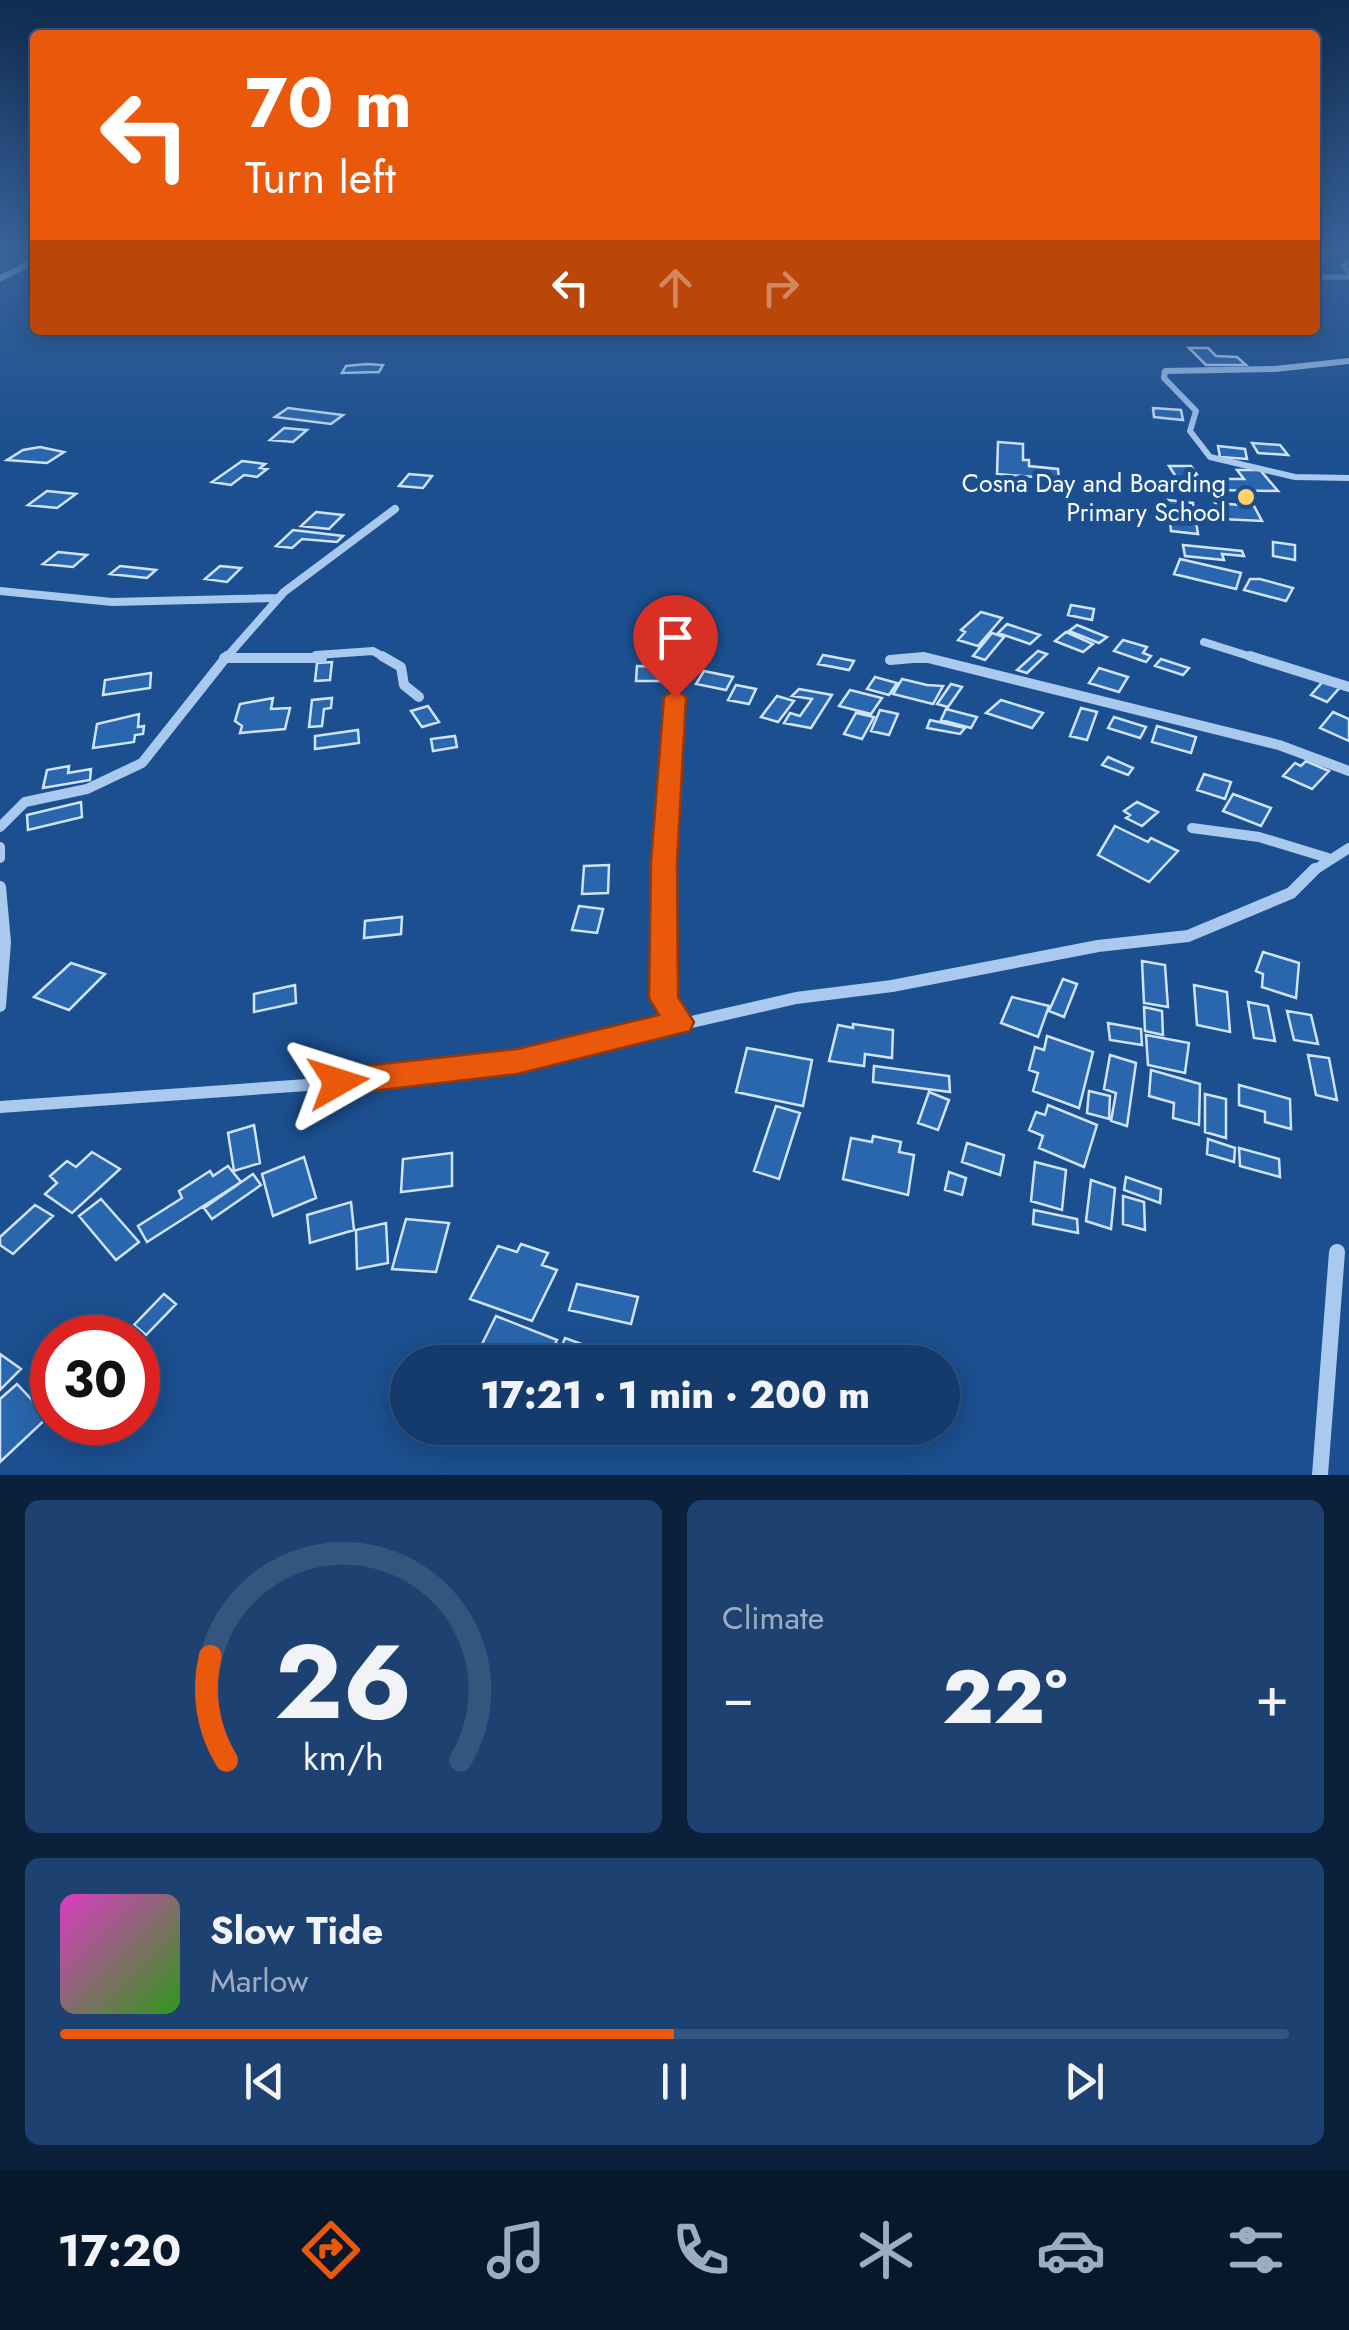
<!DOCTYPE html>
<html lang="en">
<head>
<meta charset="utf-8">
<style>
  :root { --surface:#143b6b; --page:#1d4271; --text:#f1f3f6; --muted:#9dadc1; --line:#33557e; --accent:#ea580c }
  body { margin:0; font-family:Jost,sans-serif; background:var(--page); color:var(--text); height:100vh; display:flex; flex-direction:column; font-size:38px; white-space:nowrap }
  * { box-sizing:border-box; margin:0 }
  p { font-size:32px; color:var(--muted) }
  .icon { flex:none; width:55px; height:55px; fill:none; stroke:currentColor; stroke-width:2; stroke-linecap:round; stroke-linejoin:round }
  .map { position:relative; height:1475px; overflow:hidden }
  .drawer { display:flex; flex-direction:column; gap:25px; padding:25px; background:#0b203b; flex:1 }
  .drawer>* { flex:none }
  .guide { position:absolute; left:30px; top:30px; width:1290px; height:305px; border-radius:10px; box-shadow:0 5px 25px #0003,0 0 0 2px var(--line); background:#ea580c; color:#fff; overflow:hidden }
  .speed { position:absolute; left:30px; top:1315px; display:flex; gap:20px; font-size:50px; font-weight:700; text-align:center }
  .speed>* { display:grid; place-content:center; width:130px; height:130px; border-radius:50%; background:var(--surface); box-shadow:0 5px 25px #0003,0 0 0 2px var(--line); line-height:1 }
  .speed .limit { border:15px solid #d22; background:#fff; color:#111 }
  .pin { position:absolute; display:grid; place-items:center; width:85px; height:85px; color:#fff; margin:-102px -42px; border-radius:50% 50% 50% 0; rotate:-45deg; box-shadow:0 0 10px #0007 }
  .pin .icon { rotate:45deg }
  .me { position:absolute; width:110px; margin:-55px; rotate:84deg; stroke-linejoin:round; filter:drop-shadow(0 0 8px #0008) }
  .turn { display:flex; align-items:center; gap:35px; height:210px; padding:0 50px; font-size:45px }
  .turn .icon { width:130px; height:130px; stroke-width:2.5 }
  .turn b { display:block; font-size:70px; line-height:85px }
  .lanes { display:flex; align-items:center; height:95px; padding:0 50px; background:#0003; justify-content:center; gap:50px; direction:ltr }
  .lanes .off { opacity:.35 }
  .big { font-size:75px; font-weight:800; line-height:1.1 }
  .drawer .tile { flex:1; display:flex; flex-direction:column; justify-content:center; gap:15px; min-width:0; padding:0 35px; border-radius:15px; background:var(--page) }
  .drawer .dial { align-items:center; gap:0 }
  .dial svg { height:260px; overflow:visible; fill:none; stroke:var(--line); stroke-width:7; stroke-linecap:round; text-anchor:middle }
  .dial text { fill:var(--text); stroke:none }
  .song { display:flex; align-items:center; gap:30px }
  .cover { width:120px; height:120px; border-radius:15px; background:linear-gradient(135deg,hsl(310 70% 55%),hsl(110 70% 35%)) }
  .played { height:10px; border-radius:5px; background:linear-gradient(90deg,var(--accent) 50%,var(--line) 50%) }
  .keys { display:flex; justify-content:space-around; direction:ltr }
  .heat { display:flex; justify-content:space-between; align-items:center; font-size:55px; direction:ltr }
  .drawer .tiles { flex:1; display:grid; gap:25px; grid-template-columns:1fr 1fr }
  .tile:last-child { grid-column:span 2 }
  .trip { position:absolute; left:390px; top:1345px; width:570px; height:100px; border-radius:50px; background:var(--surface); box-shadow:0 5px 25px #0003,0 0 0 2px var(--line); font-weight:800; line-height:100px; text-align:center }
  .tab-bar { display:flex; height:160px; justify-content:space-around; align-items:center; background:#08182b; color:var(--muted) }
  .tab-bar .icon { width:70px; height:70px }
  .tab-bar .current { color:var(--accent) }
  .tab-bar b { font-size:45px; color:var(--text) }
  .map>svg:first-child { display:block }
  .building { fill:#2a66ad; stroke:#cfe3fa; stroke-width:2.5 }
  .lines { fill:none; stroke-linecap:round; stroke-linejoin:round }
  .street-far5 { stroke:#a9c9ee; stroke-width:5 }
  .street-far4 { stroke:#a9c9ee; stroke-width:6 }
  .street-far3 { stroke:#a9c9ee; stroke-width:8 }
  .street-far2 { stroke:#a9c9ee; stroke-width:10 }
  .street-far1 { stroke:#a9c9ee; stroke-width:12 }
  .street { stroke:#a9c9ee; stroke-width:16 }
  .secondary { fill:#d6e6fa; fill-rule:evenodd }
  .route { fill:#ea580c; stroke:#983908; stroke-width:2.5 }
  .poi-dot { fill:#ffd166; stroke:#1b4f8f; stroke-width:4 }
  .labels { text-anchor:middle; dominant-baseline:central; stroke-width:10; stroke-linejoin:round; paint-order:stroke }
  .far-poi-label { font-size:25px; fill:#fff; stroke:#1b4f8f; text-anchor:end }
</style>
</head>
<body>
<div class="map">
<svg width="1349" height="1475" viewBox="0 0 1349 1475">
  <rect width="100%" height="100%" fill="#1b4f8f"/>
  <path class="building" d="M1189,348H1208L1216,356L1237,357L1246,365H1206Z
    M367,364L383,365L379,372L342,373L346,366Z
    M288,408L343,415L331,424L275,417Z
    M1153,408L1181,410L1183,420L1154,417Z
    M284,428L307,430L293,442L270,440Z
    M998,442L1023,444V460H1029V466L1058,469L1059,479L997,474Z
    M1252,443L1280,445L1288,455L1258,453Z
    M1218,446L1245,449L1247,459L1220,457Z
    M40,447L64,452L47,463L7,460L23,450Z
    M242,461L265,464L260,468L267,469L257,477L244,475L231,485L212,482Z
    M1169,466H1191L1211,494H1187Z
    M1237,470H1260L1278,491L1215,490L1206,479H1244Z
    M409,474L432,476L423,488L399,486Z
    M47,491L76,494L57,508L28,505Z
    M1168,500L1193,503L1198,534L1171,531Z
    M1215,503L1254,506L1262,521L1222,519Z
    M316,512L343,515L329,529L301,526Z
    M293,530L343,536L337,542L302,539L292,548L276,546Z
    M1273,542L1295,545V560L1273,556Z
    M1183,545L1242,551L1244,556L1222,554L1224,560L1185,556Z
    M58,552L87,555L73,567L43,564Z
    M1180,559L1241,573L1236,589L1174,574Z
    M120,566L156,570L147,578L110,574Z
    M220,566L241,568L227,582L205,579Z
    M1250,579H1260L1293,588L1286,601L1244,590Z
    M1071,605L1094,609L1092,620L1068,615Z
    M981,612L1002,618L978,646L958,640L965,632L961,630Z
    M1007,624L1040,635L1030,644L998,633Z
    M1077,625L1107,637L1099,643L1069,631Z
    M1066,632L1093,644L1083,652L1055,641Z
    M992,633L1004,637L985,660L973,656Z
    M1123,640L1147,647L1143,653L1151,656L1146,662L1114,651Z
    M1038,651L1047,654L1027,673L1017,670Z
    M823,655L854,661L849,670L818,664Z
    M1161,659L1189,668L1183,675L1155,666Z
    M332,662L330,680L315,681L317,663Z
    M637,666L673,667V681H636Z
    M1099,668L1128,677L1119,692L1089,683Z
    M704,671L733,677L726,690L696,684Z
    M151,673L150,688L103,695L105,680Z
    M875,677L897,683L889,695L867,689Z
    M902,679L927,685L943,686L933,704L893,694Z
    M1325,679L1342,685L1327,702L1311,695Z
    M951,684L962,687L948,707L937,704Z
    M736,685L756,689L749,704L728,700Z
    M799,689L832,695L811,728L784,723L790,713L800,716L812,699L792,696Z
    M850,690L882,698L871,714L839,706Z
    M777,696L794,701L778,722L761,717Z
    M273,698L271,709L290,708L285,729L240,733L242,726L235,721L240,704Z
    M332,698L331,708L324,709L322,726L309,727L312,700Z
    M1001,700L1043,713L1032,728L986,713Z
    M428,706L439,722L422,727L411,711Z
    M1081,708L1097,712L1087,740L1070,736Z
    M946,709L977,717L971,728L941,720Z
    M880,710L898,714L889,735L871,731Z
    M1333,712L1349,719V741L1320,728Z
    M856,713L874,717L862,739L844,734Z
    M139,714L138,727L144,726L143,734L135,735L134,742L93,748L97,724Z
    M1114,717L1146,727L1140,738L1108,728Z
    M930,720L965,728L960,734L927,728Z
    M1157,726L1196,737L1191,753L1152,742Z
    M358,730L359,743L315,749V736Z
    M455,736L457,747L433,751L431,739Z
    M1108,757L1133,768L1128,775L1102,765Z
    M1306,761L1329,771L1312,789L1283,776L1295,763L1301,766Z
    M69,766L68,773L91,769L90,780L43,788L47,770Z
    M1204,774L1231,782L1225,799L1197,790Z
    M1233,794L1271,808L1261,826L1223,811Z
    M81,802L82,817L28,830L27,815Z
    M1137,802L1158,812L1142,826L1126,818L1130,815L1124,811Z
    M1115,826L1148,842L1151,838L1178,851L1149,882L1098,855Z
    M609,865L608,893L582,894L584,866Z
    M579,906L603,909L597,933L572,930Z
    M402,917L401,934L364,938L365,921Z
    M1263,952L1299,963L1296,998L1262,987L1263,974L1256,971Z
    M1142,961L1165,965L1168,1007L1144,1003Z
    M71,963L105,974L69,1010L34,997Z
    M1063,979L1077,984L1064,1017L1049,1011Z
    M295,985L296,1003L254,1012V994Z
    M1194,985L1227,992L1230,1032L1197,1025Z
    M1012,997L1049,1006L1038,1037L1001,1023Z
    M1248,1002L1268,1006L1275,1041L1254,1038Z
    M1144,1007L1162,1011L1163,1035L1145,1031Z
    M1287,1011L1311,1015L1318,1044L1294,1040Z
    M1108,1023L1141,1029L1142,1045L1110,1040Z
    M853,1024L893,1030L892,1058L865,1054L864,1066L829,1061L838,1025L853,1028Z
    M1146,1035L1189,1043L1185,1073L1148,1065Z
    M1047,1036L1093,1052L1079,1108L1033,1091L1038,1073L1029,1070L1035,1047L1044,1050Z
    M747,1048L812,1060L803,1106L736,1092Z
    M1110,1055L1136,1063L1127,1126L1111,1121L1116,1093L1104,1089Z
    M1308,1055L1329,1058L1337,1100L1316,1095Z
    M874,1066L949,1076L950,1092L873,1082Z
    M1151,1070L1200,1084L1199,1125L1173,1118L1174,1103L1149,1096Z
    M1239,1085L1290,1099L1291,1129L1265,1122V1112L1239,1105Z
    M1089,1091L1110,1096L1109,1119L1087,1113Z
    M929,1092L949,1100L938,1130L918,1123Z
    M1205,1094L1226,1099V1138L1205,1132Z
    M1048,1105L1097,1125L1084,1167L1039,1148L1043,1136L1029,1130L1036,1112L1045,1115Z
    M776,1106L800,1113L779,1179L754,1171Z
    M254,1125L260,1163L234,1171L228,1133Z
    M873,1136L901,1142L899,1152L914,1155L908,1195L843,1179L851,1138L872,1142Z
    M1208,1139L1235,1148L1234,1162L1207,1154Z
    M967,1143L1004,1155L1000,1175L962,1162Z
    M1239,1148L1279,1159L1280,1177L1240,1166Z
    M92,1152L120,1169L72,1213L45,1194L57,1183L50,1176L67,1161L76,1167Z
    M452,1153V1186L401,1192L403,1159Z
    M304,1157L316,1198L273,1216L262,1174Z
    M1035,1162L1066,1170L1062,1210L1031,1201Z
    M228,1166L241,1182L147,1242L138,1226L182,1198L179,1191L210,1171L213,1176Z
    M949,1172L966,1178L962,1195L945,1190Z
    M253,1174L261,1185L212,1219L204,1208Z
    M1126,1177L1161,1189L1160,1203L1124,1190Z
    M1091,1180L1115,1188L1111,1229L1086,1221Z
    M1123,1196L1144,1202L1145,1230L1123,1224Z
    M101,1199L139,1242L116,1260L79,1216Z
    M351,1202L354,1230L310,1243L307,1215Z
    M35,1205L53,1216L13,1254L0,1245V1237Z
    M1034,1210L1077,1219L1078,1233L1033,1224Z
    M406,1219L449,1223L436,1272L392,1269Z
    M386,1223L388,1263L357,1269L356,1230Z
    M521,1244L548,1253L542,1265L557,1270L532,1321L470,1299L498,1246L517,1252Z
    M577,1284L638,1297L631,1324L569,1310Z
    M164,1294L176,1304L146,1335L134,1325Z
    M496,1316L557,1340L546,1362H527L482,1344Z
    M565,1338L623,1359L622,1362H555Z
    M0,1354L21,1369L0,1390Z
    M17,1384L48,1417L0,1462V1399Z"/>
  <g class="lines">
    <path class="street-far5" d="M1349,262L1343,265L1349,272
      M1315,277H1349"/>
    <path class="street-far4" d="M1349,361L1275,369L1165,371L1164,378L1196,411L1190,431L1210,457L1295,477L1349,478"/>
    <path class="street-far3" d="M0,591L112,602L278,598
      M1204,642L1258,659
      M316,655L373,651L387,659
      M224,658H322
      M225,659L284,592L395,509
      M904,659H931"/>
    <path class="street-far2" d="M382,656L401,667L404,685L419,697
      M1250,656L1349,687
      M224,658H322
      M890,660L924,657L1279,745L1349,771
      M0,827L25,802L87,789L142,763L227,656
      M1192,828L1259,837L1328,858
      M0,847V858
      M664,871L675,697
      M1313,871L1349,848"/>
    <path class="street-far1" d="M665,869L664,998L679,1022
      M0,887L5,942L0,1006
      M0,1107L307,1085L517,1062L796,998L892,986L1098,946L1188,936L1291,893L1315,869"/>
    <path class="street" d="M1320,1475L1337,1252"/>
    <path class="secondary" d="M35,257V264L0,282V275Z"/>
  </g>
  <linearGradient id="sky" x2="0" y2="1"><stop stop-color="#0f2b4f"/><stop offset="0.55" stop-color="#39639b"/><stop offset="1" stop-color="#39639b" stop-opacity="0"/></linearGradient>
  <rect width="1349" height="454" fill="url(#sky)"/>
  <path class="route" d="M675,690L686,697L677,862L678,997L694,1022L690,1031L517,1074L338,1095L326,1092L322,1082L326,1073L338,1069L517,1049L659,1015L649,998L651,862L664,697Z"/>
  <circle class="poi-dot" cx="1246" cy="497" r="10"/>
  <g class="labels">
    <g class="far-poi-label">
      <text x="1226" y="483">Cosna Day and Boarding<tspan x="1226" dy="29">Primary School</tspan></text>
    </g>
  </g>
</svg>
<div class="speed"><div class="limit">30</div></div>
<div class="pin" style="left:675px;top:697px;background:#d93025"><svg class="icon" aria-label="arrive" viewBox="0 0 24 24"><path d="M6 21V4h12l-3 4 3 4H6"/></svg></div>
<svg class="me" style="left:338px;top:1082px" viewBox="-20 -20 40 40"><path d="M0-17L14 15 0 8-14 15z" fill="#ea580c" stroke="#fff" stroke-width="4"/></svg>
<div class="trip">17:21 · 1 min · 200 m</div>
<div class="guide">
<div class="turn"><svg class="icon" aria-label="left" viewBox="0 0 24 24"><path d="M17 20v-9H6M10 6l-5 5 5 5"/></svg><div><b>70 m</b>Turn left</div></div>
<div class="lanes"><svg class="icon" aria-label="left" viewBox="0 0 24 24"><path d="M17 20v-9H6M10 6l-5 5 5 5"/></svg><svg class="icon off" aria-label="ahead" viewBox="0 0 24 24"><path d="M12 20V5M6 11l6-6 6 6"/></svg><svg class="icon off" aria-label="right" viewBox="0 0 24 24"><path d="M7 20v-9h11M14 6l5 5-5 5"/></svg></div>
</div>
</div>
<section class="drawer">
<div class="tiles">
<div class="tile dial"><svg viewBox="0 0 100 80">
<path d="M14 69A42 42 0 1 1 86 69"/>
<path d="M14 69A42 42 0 0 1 9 37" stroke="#ea580c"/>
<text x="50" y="56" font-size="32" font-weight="700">26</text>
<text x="50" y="72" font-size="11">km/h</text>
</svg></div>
<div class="tile"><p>Climate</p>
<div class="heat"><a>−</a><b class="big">22°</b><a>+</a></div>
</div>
<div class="tile">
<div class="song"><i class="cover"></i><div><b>Slow Tide</b><p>Marlow</p></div></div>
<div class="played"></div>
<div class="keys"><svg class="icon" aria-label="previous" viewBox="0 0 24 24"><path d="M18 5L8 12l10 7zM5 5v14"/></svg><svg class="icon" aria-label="pause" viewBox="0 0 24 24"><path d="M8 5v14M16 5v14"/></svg><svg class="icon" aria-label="next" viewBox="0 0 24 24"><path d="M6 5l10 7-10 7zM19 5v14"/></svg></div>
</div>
</div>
</section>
<nav class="tab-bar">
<b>17:20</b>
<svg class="icon current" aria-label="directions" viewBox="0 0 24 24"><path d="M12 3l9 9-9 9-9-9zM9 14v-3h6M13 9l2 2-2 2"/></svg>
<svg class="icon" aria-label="music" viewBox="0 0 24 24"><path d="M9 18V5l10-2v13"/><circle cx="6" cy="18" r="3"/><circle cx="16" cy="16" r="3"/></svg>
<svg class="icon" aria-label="phone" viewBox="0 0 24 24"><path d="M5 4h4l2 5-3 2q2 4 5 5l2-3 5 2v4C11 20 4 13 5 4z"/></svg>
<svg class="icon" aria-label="climate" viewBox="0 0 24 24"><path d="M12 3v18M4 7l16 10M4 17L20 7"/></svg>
<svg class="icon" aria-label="car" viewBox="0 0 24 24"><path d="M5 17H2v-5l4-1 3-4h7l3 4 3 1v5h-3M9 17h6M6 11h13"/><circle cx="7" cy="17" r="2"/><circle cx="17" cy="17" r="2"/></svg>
<svg class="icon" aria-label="filters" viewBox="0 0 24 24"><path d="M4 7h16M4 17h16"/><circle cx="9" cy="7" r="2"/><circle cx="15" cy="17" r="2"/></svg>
</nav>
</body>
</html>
